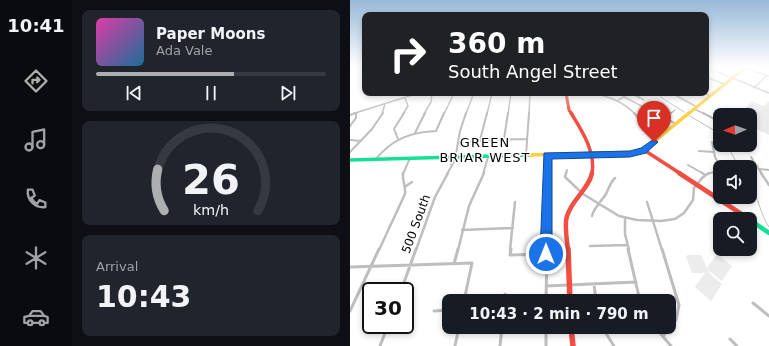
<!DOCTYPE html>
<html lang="en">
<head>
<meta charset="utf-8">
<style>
  :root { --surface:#171b24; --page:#20242c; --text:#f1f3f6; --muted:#9ea1a6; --line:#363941; --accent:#adaeaf }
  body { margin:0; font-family:"DejaVu Sans",sans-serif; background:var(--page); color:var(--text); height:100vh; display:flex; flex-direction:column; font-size:15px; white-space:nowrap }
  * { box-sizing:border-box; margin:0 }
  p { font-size:13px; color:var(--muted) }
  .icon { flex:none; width:22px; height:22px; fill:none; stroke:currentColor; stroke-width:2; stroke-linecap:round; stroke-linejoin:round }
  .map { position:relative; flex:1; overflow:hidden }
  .sheet { display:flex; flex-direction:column; gap:10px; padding:10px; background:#0d0f14; width:278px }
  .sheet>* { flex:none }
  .hud { position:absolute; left:12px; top:12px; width:347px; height:84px; border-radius:8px; box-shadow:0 2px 6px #0003; background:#202124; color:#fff; overflow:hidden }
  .needle { width:26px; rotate:268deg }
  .controls { position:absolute; left:363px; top:108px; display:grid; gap:8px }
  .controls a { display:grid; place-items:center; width:44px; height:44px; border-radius:8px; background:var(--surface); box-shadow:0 2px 6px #0003; font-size:20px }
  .speed { position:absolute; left:12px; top:282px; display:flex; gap:8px; font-size:20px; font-weight:700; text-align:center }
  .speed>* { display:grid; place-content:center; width:52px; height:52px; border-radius:50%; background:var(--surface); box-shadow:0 2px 6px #0003; line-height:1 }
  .speed .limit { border:2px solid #111; border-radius:6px; background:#fff; color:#111 }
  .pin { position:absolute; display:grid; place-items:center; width:34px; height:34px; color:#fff; margin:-41px -17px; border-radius:50% 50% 50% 0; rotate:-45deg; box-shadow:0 0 4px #0007 }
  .pin .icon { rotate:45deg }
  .me { position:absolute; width:44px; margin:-22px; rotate:0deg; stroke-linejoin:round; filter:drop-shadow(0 0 3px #0008) }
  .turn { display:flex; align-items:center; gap:14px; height:84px; padding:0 20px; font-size:18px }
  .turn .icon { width:52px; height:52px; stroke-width:2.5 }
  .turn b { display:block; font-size:28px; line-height:34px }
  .big { font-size:30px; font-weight:700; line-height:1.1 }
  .sheet .card { flex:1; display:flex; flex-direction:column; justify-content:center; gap:6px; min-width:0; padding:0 14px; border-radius:8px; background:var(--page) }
  .sheet .dial { align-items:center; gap:0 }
  .dial svg { height:104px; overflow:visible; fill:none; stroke:var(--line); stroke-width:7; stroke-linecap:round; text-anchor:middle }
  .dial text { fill:var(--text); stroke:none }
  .song { display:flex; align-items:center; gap:12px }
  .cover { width:48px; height:48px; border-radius:6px; background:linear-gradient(135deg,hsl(320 70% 55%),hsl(200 70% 35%)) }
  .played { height:4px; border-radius:2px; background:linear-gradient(90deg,var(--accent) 60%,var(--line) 60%) }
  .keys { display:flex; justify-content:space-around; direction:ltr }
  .trip { position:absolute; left:92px; top:294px; width:234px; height:40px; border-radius:8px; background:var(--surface); box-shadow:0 2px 6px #0003; font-weight:700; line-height:40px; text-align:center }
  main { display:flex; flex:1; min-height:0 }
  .tab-bar { display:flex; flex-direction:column; width:72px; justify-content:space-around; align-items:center; background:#090b0e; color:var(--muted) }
  .tab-bar .icon { width:28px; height:28px }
  .tab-bar .current { color:var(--accent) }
  .tab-bar b { font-size:18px; color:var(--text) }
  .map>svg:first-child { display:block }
  .green { fill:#ececec }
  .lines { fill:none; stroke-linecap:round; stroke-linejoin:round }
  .stream { stroke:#bfbfbf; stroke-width:1 }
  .street-far3 { stroke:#bebebe; stroke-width:1.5 }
  .street-far2 { stroke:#bebebe; stroke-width:2 }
  .street-far1 { stroke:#bebebe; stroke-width:2.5 }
  .street { stroke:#bebebe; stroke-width:3 }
  .fast-far1 { stroke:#16e098; stroke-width:3.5 }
  .fast { stroke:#16e098; stroke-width:4.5 }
  .slow-far1 { stroke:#ffcf43; stroke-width:3 }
  .slow { stroke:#ffcf43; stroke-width:3.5 }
  .jam-far3 { stroke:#f24e42; stroke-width:3 }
  .jam-far2 { stroke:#f24e42; stroke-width:3.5 }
  .jam-far1 { stroke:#f24e42; stroke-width:4.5 }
  .jam { stroke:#f24e42; stroke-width:5.5 }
  .route { fill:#1a73e8; stroke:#114b97 }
  .labels { text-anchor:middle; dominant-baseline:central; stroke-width:3; stroke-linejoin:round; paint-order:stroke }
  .street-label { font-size:12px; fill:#000; stroke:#fff }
  .neighbourhood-label { font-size:13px; letter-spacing:1px; fill:#000; stroke:#fff }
</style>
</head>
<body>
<main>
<nav class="tab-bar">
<b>10:41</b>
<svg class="icon current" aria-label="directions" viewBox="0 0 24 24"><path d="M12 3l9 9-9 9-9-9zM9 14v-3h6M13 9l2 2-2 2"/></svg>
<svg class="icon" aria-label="music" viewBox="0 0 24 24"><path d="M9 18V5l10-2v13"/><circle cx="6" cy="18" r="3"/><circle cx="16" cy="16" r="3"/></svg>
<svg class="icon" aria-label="phone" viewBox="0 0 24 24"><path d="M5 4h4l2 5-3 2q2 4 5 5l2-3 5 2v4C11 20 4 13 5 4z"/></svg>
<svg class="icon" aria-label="climate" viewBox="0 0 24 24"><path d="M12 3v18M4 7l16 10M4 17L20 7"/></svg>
<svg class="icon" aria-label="car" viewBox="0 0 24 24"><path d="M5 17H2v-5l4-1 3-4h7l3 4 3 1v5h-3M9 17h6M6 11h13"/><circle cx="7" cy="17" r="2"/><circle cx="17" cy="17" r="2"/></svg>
</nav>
<section class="sheet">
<div class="card">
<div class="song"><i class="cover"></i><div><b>Paper Moons</b><p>Ada Vale</p></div></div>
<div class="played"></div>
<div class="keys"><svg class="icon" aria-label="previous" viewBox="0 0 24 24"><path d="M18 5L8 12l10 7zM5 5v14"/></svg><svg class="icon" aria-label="pause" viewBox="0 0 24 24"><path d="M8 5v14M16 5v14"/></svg><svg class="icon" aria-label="next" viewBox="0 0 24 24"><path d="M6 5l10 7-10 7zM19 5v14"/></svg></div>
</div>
<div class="card dial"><svg viewBox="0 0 100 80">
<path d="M14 69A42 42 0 1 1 86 69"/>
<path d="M14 69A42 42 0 0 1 9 37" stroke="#adaeaf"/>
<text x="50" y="56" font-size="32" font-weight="700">26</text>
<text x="50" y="72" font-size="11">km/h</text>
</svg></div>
<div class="card"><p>Arrival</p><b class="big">10:43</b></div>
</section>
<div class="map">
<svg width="419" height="346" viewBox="0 0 419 346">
  <rect width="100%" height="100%" fill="#fff"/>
  <path class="green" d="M402,101L414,106L419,101V135L400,126V115H389Z
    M367,254L382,266L372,281L358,270L359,273L372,284L361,301L345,287L355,273H342L336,256L338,255H351L357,268Z"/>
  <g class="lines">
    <path class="stream" d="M309,93L312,98L334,112
      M340,116L370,134
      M377,145L389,167
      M400,185C409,198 410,214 419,227"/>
    <path class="street-far3" d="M356,67L419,93
      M391,67L419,76
      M360,69L364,67
      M356,77L374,84
      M404,88L416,76
      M244,93C259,97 274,102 285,114
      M280,93L294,100
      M354,93L360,96
      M103,95H141
      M325,95L347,107
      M274,97L307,114
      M288,97L294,93
      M267,101L280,93
      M307,106L321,113
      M344,109L355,114
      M301,111L311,104
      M2,114L69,93
      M32,114L35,104
      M53,114L58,106L55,98
      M74,114L81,102L82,93
      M94,114L104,93
      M116,114L123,95
      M137,114L142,93
      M158,114L161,93
      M179,114L180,93
      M320,114L325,110"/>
    <path class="street-far2" d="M284,113L292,122L312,135
      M306,113L326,124
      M353,113L370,122
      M0,115L5,113
      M315,118L321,113
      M0,126L6,118V113
      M65,133L75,113
      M48,139L44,129L54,113
      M154,139L158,113
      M0,140L11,141
      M130,140L137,113
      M362,142L365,157L370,167
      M109,143L139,140L177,139
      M349,151L364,152
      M0,152L22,129L33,113
      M176,155L179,113
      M401,157L412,174
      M26,159C42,139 61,132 86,131L94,113
      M102,165L101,164L104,159
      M338,165L354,174
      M409,169L419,170
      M53,174L60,158
      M97,174L105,160L110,131L116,113
      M133,174L138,157
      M198,174V156
      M216,174L217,170
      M357,174L370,170"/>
    <path class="street-far1" d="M216,173L215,177L233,194L269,216L287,220L311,221L325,219L334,213L343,200L344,188L352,178L359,173
      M352,173L355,175
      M411,173L419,185
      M56,186L62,182
      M374,201L377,200L378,197
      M297,202L312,250
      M242,216C244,207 251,202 256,194C259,188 260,183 265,178
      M275,218V234L279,250
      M112,230L163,228
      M240,246L277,245
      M29,250L55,194C56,186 52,181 53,173
      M66,250L85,197L98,173
      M108,250L119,206L134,173
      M160,250L165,202
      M197,250L198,173"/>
    <path class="street" d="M161,249L160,255L196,254
      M278,249L290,301
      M312,249L329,305L326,320L313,336
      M104,264L108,249
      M1,267L122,263L114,301
      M244,284L246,301
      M196,286L286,282
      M51,291L66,249
      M155,294V301
      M196,301L197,249
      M403,303L419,316
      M0,311L29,249
      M84,311L99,310
      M196,327V346
      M252,327L264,346
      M305,327L321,346
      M380,339L387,346
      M30,346L38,325
      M105,346L109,327
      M150,346L152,327"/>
    <path class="fast-far1" d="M0,160L180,155"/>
    <path class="fast" d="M400,220L419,233"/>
    <path class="slow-far1" d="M338,114L396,67"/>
    <path class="slow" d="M180,155L288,152L294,150L339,113"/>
    <path class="jam-far3" d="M216,93L219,110L222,114"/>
    <path class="jam-far2" d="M221,113C232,131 246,152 242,174
      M294,150L331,174"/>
    <path class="jam-far1" d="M329,173L399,219
      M218,250C217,240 214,225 217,216C222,199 239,189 242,173"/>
    <path class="jam" d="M218,249L220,301
      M221,327L223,346"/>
  </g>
  <linearGradient id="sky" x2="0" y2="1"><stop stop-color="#97b8d8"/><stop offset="0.58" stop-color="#fff"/><stop offset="1" stop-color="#fff" stop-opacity="0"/></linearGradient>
  <rect width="419" height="115" fill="url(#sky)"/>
  <path class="route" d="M304,139L308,142L296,153L280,157L202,159V254L200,258L196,260L192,258L190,254L194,153L280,151L291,148Z"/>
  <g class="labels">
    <g class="street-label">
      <text transform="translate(66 224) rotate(-70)">500 South</text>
    </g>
    <g class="neighbourhood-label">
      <text x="135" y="142">GREEN<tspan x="135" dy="15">BRIAR WEST</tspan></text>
    </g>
  </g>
</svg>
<div class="controls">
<a><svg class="needle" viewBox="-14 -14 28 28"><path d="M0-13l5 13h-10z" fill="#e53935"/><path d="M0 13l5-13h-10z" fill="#9ea1a6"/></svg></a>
<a><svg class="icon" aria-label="sound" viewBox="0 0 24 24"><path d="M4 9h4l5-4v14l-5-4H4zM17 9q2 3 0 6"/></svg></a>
<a><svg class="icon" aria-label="search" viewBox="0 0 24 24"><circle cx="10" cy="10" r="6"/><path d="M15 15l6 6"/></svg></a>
</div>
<div class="speed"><div class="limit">30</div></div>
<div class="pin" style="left:304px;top:142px;background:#d93025"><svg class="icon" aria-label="arrive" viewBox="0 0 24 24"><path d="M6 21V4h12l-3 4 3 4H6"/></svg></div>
<svg class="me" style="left:196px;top:254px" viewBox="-20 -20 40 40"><circle r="17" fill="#1a73e8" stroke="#fff" stroke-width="3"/><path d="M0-11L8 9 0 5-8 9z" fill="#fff"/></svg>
<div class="trip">10:43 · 2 min · 790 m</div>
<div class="hud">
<div class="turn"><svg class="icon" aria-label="right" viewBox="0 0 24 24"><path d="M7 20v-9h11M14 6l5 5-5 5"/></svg><div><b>360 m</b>South Angel Street</div></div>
</div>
</div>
</main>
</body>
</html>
